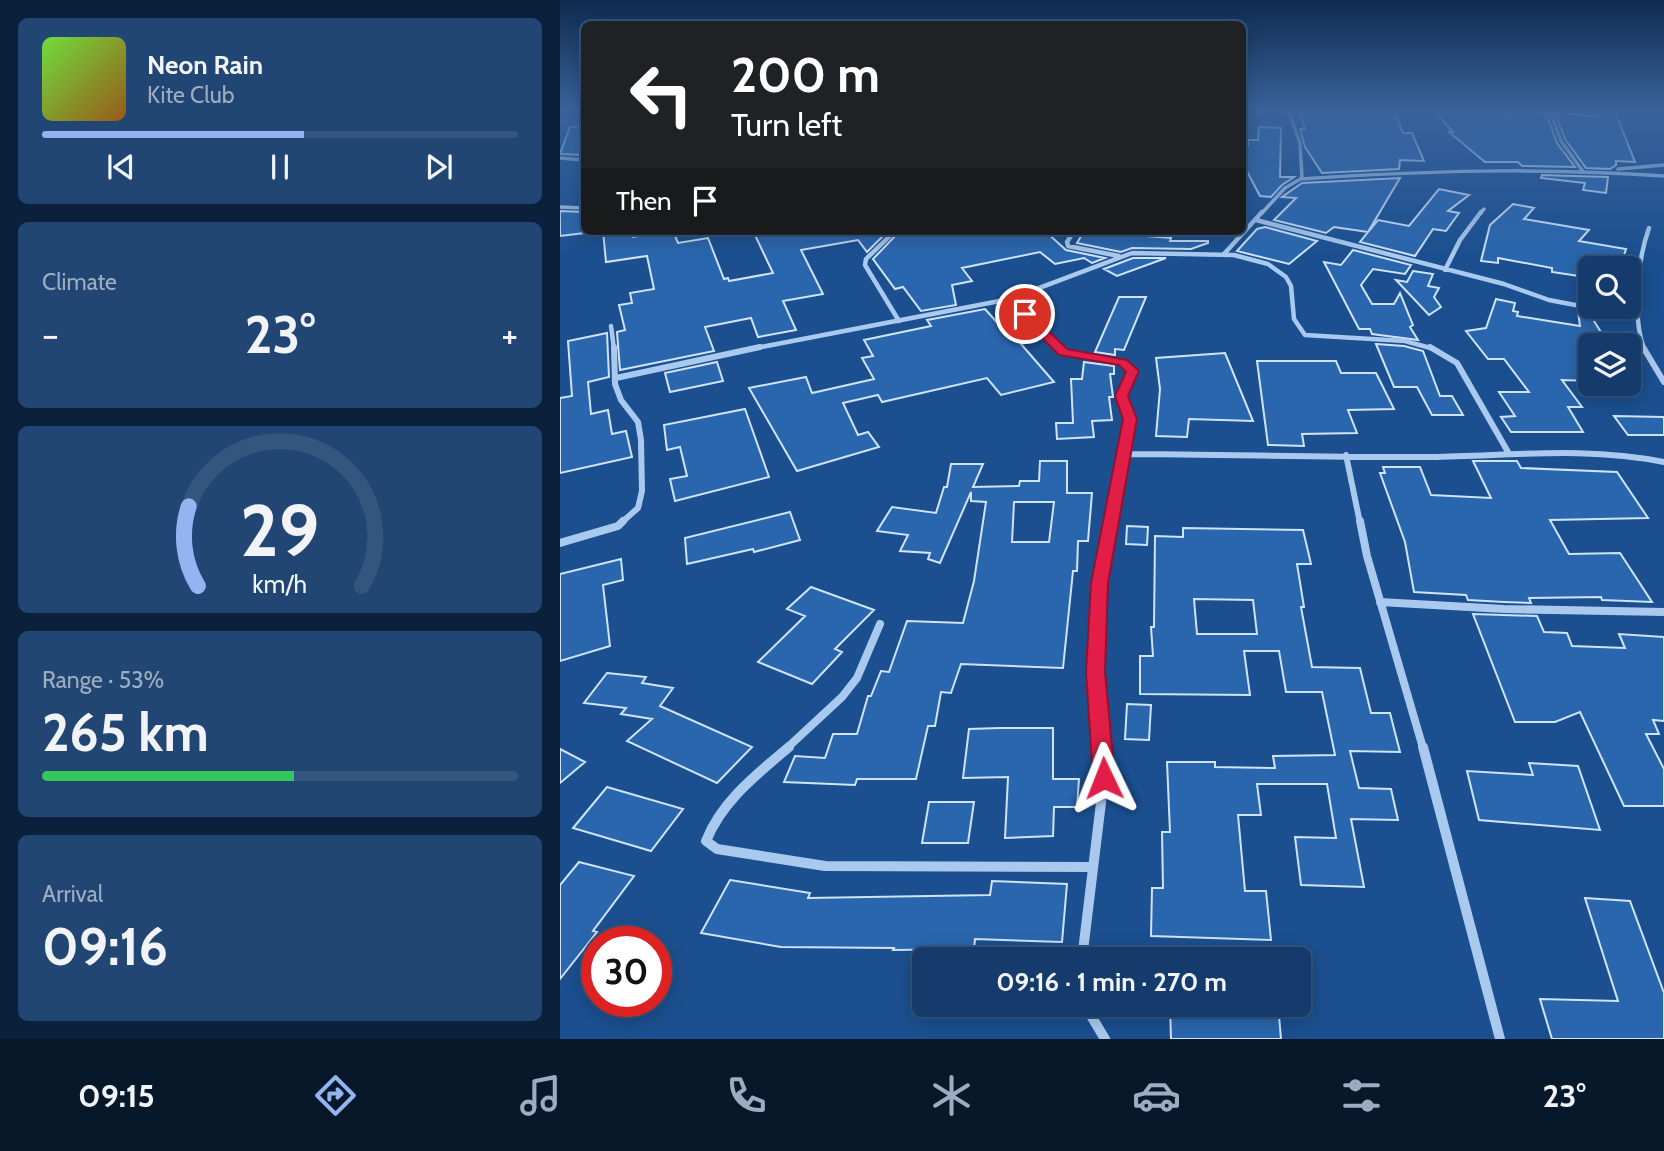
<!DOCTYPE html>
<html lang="en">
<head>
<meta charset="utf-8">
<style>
  :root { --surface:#143b6b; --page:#214673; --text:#f1f3f6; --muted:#9dadc1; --line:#33557e; --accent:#95b2f1 }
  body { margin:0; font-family:Cabin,sans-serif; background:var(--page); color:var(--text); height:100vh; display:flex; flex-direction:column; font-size:26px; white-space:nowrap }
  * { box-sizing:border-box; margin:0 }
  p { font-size:23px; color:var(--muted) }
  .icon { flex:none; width:38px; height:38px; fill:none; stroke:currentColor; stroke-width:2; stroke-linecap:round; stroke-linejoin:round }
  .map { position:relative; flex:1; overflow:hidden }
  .panel { display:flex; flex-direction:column; gap:18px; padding:18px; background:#0b203b; width:560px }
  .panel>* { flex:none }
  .hud { position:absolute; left:21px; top:21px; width:665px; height:214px; border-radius:10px; box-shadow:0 4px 18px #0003,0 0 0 2px var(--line); background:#202124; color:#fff; overflow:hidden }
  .tools { position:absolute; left:1018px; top:256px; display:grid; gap:14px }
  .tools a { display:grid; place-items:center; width:63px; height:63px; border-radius:10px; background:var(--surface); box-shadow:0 4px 18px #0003,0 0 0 2px var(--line); font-size:35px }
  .speed { position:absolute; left:21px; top:926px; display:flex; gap:14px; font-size:35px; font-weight:700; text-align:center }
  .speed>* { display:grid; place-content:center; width:91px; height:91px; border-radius:50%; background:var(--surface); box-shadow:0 4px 18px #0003,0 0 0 2px var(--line); line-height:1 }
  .speed .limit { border:10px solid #d22; background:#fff; color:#111 }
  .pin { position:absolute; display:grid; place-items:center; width:60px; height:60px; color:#fff; margin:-30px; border:4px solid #fff; border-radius:50%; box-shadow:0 2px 7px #0007 }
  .me { position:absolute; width:77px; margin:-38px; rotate:358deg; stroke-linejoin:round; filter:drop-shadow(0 0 5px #0008) }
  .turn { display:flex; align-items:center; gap:24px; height:147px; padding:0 35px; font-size:32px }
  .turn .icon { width:91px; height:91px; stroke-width:2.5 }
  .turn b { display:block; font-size:49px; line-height:60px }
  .then { display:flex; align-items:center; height:66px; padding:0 35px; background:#0003; gap:14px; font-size:26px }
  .big { font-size:52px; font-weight:700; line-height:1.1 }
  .panel .tile { flex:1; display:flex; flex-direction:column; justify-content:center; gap:10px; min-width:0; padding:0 24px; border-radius:10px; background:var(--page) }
  .panel .dial { align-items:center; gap:0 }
  .dial svg { height:182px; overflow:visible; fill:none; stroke:var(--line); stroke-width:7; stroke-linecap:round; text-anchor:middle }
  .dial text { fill:var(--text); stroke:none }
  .song { display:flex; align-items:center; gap:21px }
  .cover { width:84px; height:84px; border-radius:10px; background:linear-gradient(135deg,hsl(100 70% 55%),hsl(30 70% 35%)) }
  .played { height:7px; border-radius:4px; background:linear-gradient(90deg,var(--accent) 55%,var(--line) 55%) }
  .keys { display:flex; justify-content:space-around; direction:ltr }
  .heat { display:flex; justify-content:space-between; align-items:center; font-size:38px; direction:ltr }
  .charge { height:10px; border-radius:5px; background:linear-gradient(90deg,#34c759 53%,var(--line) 0) }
  .trip { position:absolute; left:352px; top:947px; width:399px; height:70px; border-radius:10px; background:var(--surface); box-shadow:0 4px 18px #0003,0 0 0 2px var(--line); font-weight:700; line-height:70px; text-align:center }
  .dock { display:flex; height:112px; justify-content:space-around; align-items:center; background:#08182b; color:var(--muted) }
  .dock .icon { width:49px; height:49px }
  .dock .selected { color:var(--accent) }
  .dock b { font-size:32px; color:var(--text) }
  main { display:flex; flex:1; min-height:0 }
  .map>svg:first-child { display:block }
  .building { fill:#2a66ad; stroke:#cfe3fa; stroke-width:2; fill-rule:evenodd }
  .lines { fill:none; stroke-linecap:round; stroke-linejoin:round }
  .minor-far4 { stroke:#a9c9ee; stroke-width:3.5 }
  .minor-far3 { stroke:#a9c9ee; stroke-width:4.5 }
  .minor-far2 { stroke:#a9c9ee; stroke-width:6 }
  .minor-far1 { stroke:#a9c9ee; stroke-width:8 }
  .minor { stroke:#a9c9ee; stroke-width:10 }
  .route { fill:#e11d48; stroke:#92132f; stroke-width:2 }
</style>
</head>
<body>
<main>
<section class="panel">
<div class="tile">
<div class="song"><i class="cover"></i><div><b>Neon Rain</b><p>Kite Club</p></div></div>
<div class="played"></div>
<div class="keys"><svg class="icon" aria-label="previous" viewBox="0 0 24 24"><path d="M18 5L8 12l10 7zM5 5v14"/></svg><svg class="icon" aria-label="pause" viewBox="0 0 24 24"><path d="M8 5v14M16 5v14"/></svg><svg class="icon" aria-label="next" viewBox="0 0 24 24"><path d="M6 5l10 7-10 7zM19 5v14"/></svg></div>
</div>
<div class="tile"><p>Climate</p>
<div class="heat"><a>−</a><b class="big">23°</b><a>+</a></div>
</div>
<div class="tile dial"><svg viewBox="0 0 100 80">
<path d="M14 69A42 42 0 1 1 86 69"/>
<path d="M14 69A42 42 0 0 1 10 34" stroke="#95b2f1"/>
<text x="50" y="56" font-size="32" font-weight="700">29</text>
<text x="50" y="72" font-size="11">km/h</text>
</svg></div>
<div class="tile"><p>Range · 53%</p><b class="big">265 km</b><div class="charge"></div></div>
<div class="tile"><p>Arrival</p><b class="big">09:16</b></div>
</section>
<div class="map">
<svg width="1104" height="1039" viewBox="0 0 1104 1039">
  <rect width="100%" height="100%" fill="#1b4f8f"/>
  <path class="building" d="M887,109L986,113L997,143L1015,167L962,166L958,162H925L889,132H893L874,111H888Z
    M1034,109H1054L1075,162L1056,161V165L1050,169L1026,168L1005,139L995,113L1036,116Z
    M834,110L843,133H852L864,161L840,160L839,169L762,173L745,147L740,129H745L739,111Z
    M24,126V155L0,154L10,127Z
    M699,127L721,128L720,177H734L722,185L711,197L700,196L682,162V145H688V140H698Z
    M982,175L1013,176L1048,177L1046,193L1023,190L1025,183L981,178Z
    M840,178L808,232L818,220L849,226L879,189L909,195L888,211L899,213L886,231L873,229L855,256L800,242L808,232L774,227L766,233L714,220L736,198L722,197L742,183Z
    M953,204L974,208L964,219L1029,230L1019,241L1066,249L1060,268H1019V276L992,272V268L938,258V263L921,261L930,225Z
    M0,211L24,212V233L0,236Z
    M705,227L757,241L729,264L677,251L697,229Z
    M43,231H70L73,237L113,231L118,243L148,238L164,279L168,278L169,281L213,273L193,231H328L307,252L298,240L241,250L263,294L223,301L236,330L198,337L191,318L145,327L154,351L60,370L57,332L65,330L59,305L72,303L70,293L94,289L87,256L46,262Z
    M340,231H485L506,250L545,258L532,263L524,258L495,264L480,252L402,268L412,281L392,285L396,305L361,311L343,287L335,289L313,259Z
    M524,231L611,238L610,241H648V243L631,249L572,248L561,252L517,243Z
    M793,250L851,265L845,274L813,269L801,285L812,304H834L840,293L853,325L850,327L858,340L812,334L810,329H799L764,262L781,265Z
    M573,258H606L557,276L544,269Z
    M853,271L873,274L868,286L879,288L874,297L881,307L869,315L836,280L847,282Z
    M559,297H586L564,350L555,349V355L535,352Z
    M936,299L955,303L953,311L958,312L957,316L1020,326L1018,311L1029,313L1049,345H1031V381L1002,380L1022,407H1008L1023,432H951L941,417L955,416L939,392H969L944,359H928L906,331L926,328Z
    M425,309L443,329L454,326L469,342L461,344L494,382L441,395L427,378L322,402L318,395L283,403L298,435L308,432L319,447L237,471L189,388L246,377L252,393L314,379L302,358L313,356L304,340L371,326L367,320Z
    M47,333L49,377L28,382L31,414L48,410L52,434L66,431L72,457L0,473V398L12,396L8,341Z
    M816,344L844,346L863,351L880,396H892L903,415H872L857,387H834Z
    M665,353L693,421L629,419L627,437L596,436L600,389L596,358Z
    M697,361H776L781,373H816L834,409L788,410L797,433L742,434L744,446L708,445Z
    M157,362L163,381L110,392L105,373Z
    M524,362L554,366V374H550L553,397H549L552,420L532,421L534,437L497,439L496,423H513L511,379H522Z
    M185,409L209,477L115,501L110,479L127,476L120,447L107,450L104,425Z
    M1054,416L1104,417V435H1068Z
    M480,461H507V493H532L528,541H518L517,571H513L503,668L401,664L391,693L381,692L375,726H368L356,779H297L295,785L224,782L235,756L265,758L273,734H297L308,696H311L321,671L329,672L347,621L403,623L414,581L426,502L411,501V492L380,563L368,559L370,553L340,551L348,535L317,531L332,507L376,513L384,487H387L391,464H423L413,487L459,486L460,481H479ZM454,502H494L489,542H452Z
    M913,461H957L961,468L1057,472L1088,518L990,520L1009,554L1060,553L1092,602L1042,600L1041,597L969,598L971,603L944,602L908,600L906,595L854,592L845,542L820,473H825L823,467H860L871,495L931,498Z
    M230,512L240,540L194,552L193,549L127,564L125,538Z
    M567,526L588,527L587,545L566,544Z
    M623,528L743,530L751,564H737L744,607H741L752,667L800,668L811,713H830L840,752L790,751L799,788L831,789L838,820L791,819L804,887L741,885L735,837L776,838L767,784H697L701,815H678L685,891H706L711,940L591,936L592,888H603L602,832H610L607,762H655V767L715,768L713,756L775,755L762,692H726L719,651H684L690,695L580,694V656H593L591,627H594L595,536L623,537ZM634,599L693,600L697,634H637Z
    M61,559L63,580L43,585L50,646L0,661V574Z
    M251,587L314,610L275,649L282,652L252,684L198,662L245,616L227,609Z
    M913,614L977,616L984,632L1007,633L1012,646L1065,648L1059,634L1104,637V721L1093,720L1099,734H1086L1104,769V806H1064L1020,712L995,722H955Z
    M47,673L86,677L82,683L113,688L100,706L192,747L157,783L67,741L92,719L61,714L66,708L24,703Z
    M567,704L591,705L589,740L565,739Z
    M440,728H493V779H519L517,807H494L493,836L445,838L448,777L403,778L409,729Z
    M0,749L25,762L0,783Z
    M969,763L1018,766L1040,830L919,820L907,771L973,775Z
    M47,787L123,809L91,851L13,828Z
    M369,802H414L408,843H362Z
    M19,862L74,876L33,931L37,932L0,979V885Z
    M170,880L250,893L248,898L430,895L432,881L507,884L502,942L415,939L414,949L333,950L334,948L221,947L141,933Z
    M1025,898L1070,901L1104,993V1039H992L980,999L1058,1001Z
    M610,1004H718L721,1039H611Z"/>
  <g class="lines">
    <path class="minor-far4" d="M989,109L1001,141L1022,170
      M0,110L13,109
      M0,158L24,160
      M1058,169L1104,165
      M740,179C862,171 982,167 1104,176
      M0,207L24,208
      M701,214L725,188L742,178L740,143L728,109
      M920,214L924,209"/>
    <path class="minor-far3" d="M696,220L944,284L989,300L1078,317
      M335,231L306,259L305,265L339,321
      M514,231L507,242L508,246L559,256
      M664,254L702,212
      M885,270L900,240L921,212
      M450,299L500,349
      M51,326L54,349
      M191,349L450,299L572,253L674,255L708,264L726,277L731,286L734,319L745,335L845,341L874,349
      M1084,349C1072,315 1077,262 1089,228"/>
    <path class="minor-far2" d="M54,347L55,384L61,400L78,422L81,440L82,491L78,508L61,523
      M498,347L503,352L563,362L572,371L562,396L570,420L551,523
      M870,347L897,363L948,452
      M1083,347L1104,382
      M56,378L200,347
      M563,454C666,454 768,458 871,457C950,456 1026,446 1104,462
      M786,455L800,523"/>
    <path class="minor-far1" d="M800,521L807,556L863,748
      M0,543L58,526L63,521
      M820,602L944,609L1104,612
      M227,748L282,697L297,678L320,624
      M541,748L535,672L540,583L551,521"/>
    <path class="minor" d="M229,747C197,774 162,801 146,841L157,849L265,866L533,867
      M863,747L940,1039
      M522,959L544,778L541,747
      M524,1004L545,1039"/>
  </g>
  <linearGradient id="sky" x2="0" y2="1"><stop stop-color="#0f2b4f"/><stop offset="0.43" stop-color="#39639b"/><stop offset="1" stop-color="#39639b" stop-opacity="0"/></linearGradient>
  <rect width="1104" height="255" fill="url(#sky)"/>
  <path class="route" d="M461,312H469L507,349L567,360L579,371L568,396L577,419L548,583L545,672L555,778L551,785L544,787L536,785L533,778L526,672L531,583L563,419L555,396L566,372L559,365L499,355L461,317Z"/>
</svg>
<div class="tools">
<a><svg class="icon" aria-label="search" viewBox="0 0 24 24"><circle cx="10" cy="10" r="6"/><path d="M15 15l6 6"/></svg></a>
<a><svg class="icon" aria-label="layers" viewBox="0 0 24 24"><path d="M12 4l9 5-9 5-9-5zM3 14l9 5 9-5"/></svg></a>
</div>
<div class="speed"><div class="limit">30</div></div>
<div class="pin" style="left:465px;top:314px;background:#d93025"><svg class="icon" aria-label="arrive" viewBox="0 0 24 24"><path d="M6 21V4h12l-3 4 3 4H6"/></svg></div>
<svg class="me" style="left:544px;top:778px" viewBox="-20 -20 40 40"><path d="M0-17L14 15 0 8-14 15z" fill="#e11d48" stroke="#fff" stroke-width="4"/></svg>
<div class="trip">09:16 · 1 min · 270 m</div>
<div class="hud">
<div class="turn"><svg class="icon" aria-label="left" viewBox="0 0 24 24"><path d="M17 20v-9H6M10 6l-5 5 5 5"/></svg><div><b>200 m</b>Turn left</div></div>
<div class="then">Then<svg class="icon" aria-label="arrive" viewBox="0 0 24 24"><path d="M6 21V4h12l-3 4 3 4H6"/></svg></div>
</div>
</div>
</main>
<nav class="dock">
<b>09:15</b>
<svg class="icon selected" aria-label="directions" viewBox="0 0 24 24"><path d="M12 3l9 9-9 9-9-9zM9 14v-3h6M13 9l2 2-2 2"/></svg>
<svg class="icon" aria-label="music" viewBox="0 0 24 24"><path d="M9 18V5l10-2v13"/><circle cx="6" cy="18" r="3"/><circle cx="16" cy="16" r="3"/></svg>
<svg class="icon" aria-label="phone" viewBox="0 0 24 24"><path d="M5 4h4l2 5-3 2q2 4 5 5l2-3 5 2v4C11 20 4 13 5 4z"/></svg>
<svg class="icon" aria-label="climate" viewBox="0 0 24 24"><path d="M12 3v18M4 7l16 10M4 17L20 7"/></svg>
<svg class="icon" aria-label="car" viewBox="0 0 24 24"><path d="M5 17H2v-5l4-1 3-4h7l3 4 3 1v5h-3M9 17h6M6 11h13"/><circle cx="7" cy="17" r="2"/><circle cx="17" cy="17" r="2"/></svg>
<svg class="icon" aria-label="filters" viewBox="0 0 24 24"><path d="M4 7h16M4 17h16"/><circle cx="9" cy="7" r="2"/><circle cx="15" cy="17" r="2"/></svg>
<b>23°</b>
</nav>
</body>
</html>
